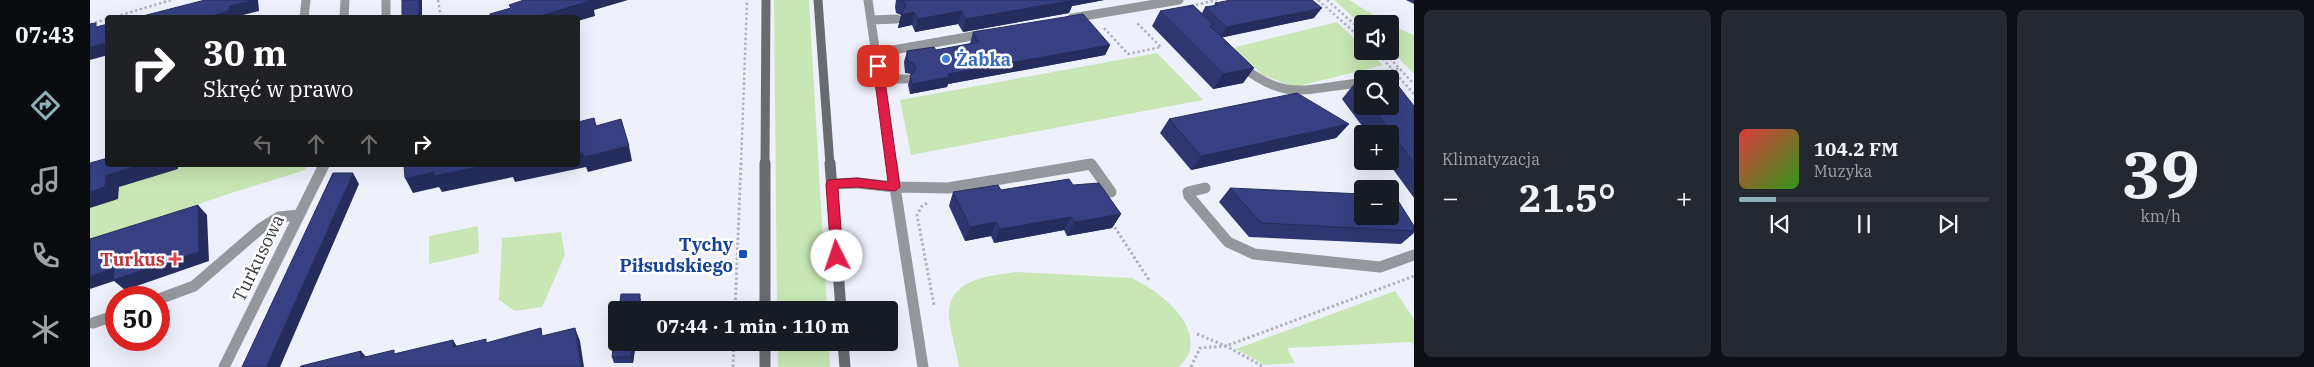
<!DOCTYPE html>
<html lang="pl">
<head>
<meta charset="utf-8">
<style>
  :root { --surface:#171b24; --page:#242831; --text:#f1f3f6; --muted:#9ea1a6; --line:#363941; --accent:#8eb2b8 }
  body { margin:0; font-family:"IBM Plex Serif",serif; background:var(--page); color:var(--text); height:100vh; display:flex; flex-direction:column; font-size:19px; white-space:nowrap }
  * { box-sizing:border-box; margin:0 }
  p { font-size:16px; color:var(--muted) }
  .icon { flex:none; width:28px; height:28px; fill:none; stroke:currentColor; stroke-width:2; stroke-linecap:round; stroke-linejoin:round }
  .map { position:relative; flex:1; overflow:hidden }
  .details { display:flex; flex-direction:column; gap:10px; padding:10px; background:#0d0f14; width:900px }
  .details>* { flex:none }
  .top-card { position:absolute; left:15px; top:15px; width:475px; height:152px; border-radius:5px; box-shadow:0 5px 20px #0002; background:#202124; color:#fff; overflow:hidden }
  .buttons { position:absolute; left:1264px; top:15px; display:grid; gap:10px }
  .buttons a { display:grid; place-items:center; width:45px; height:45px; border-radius:5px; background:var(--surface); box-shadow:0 5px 20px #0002; font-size:25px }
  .speed { position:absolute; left:15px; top:286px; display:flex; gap:10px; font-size:25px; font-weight:700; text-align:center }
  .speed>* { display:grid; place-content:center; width:65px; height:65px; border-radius:50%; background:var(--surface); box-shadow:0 5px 20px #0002; line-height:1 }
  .speed .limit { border:8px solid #d22; background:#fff; color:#111 }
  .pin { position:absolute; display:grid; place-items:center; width:42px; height:42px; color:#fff; margin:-21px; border-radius:10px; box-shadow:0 2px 8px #0006 }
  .me { position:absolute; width:55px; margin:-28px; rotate:356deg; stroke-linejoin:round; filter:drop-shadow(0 0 4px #0008) }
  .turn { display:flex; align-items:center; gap:18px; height:105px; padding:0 15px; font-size:22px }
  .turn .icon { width:65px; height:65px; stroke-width:2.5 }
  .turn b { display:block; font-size:35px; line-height:42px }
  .lanes { display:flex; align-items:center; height:48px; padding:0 15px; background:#0003; justify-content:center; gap:25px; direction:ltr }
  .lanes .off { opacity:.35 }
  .big { font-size:38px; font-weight:800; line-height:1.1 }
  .details .widget { flex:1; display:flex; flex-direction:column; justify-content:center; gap:8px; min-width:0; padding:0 18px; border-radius:8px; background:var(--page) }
  .details .dial { align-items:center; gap:0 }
  .dial b { font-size:65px; line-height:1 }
  .song { display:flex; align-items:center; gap:15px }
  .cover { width:60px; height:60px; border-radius:8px; background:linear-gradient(135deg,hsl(0 70% 55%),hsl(110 70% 35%)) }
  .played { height:5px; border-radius:2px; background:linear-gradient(90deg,var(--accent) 15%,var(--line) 15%) }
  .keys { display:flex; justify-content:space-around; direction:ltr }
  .heat { display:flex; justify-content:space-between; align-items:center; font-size:28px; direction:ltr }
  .details .tiles { flex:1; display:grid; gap:10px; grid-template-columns:repeat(3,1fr) }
  .trip { position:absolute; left:518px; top:301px; width:290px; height:50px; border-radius:5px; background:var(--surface); box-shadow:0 5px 20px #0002; font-weight:800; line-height:50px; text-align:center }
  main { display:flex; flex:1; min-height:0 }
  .dock { display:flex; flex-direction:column; width:90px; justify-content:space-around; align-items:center; background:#090b0e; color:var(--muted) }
  .dock .icon { width:35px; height:35px }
  .dock .current { color:var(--accent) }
  .dock b { font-size:22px; color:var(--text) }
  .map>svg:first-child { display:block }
  .green { fill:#c8e7b4 }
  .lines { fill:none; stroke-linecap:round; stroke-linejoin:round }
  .path-far1 { stroke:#b2b4bd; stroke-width:2.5; stroke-dasharray:2.5 2.5; stroke-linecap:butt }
  .path { stroke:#b2b4bd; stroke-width:3; stroke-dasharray:2.5 2.5; stroke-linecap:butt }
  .service-far1 { stroke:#94979b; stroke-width:9 }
  .service { stroke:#94979b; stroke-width:11 }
  .minor-far1 { stroke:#94979b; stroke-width:9 }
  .minor { stroke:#94979b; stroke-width:11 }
  .secondary-far1 { stroke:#686c71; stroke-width:9 }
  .secondary { stroke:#686c71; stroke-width:11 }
  .wall { fill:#2e3771 }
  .shaded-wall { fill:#262d5c }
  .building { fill:#364083; stroke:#262d5c }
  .route { fill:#e11d48; stroke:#92132f }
  .shop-dot { fill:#3f7fe0; stroke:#fff; stroke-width:2 }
  .transit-dot { fill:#1a4fb4; stroke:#fff; stroke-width:2 }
  .health-dot { fill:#e0444e; stroke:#fff; stroke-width:2 }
  .labels { text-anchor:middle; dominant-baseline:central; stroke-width:5; stroke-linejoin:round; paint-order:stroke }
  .shop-label { font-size:18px; font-weight:bold; fill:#366cbe; stroke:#fff; text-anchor:start }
  .transit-label { font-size:18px; font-weight:bold; fill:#164399; stroke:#fff; text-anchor:end }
  .street-label { font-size:18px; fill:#393a3f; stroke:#fff }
  .health-label { font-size:18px; font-weight:bold; fill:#be3a42; stroke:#fff; text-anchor:end }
</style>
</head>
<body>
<main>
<nav class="dock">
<b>07:43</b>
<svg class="icon current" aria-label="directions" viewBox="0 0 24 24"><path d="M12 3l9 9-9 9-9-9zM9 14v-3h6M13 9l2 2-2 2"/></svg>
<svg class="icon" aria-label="music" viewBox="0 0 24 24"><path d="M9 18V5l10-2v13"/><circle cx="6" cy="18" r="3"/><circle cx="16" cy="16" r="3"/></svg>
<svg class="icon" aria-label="phone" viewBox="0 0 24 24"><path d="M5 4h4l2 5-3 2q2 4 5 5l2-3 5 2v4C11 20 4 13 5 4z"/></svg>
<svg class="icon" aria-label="climate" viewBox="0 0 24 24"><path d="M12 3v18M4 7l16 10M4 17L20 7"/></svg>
</nav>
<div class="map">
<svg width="1324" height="367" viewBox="0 0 1324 367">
  <rect width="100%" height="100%" fill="#eef1fc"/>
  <path class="green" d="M684,0H719L737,310H687Z
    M1244,0H1259L1298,24L1272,25Z
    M1247,22L1272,46V51H1278L1293,65L1205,87L1173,75L1142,48Z
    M1300,25L1324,35V74L1300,49Z
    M1067,53L1113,100L821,155L810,100Z
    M62,165H218L215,170L138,194L0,242V197Z
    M388,226L389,253L339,264V236Z
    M471,232L475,255L452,307L425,311L409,300L412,238Z
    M927,272L1041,278C1066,289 1106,318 1100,350C1099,356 1093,362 1089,367H869C867,353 858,323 859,310C862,278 903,275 927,272Z
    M1305,291L1324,319V346L1321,342L1197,348L1205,363L1175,365L1146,349Z
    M688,343H739L740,367H688Z"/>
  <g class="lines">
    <path class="path-far1" d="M348,0L351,18
      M1228,0L1272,39
      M1237,0L1272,31
      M1101,6L1127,0
      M21,18L81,0
      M0,24L18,19
      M1014,28L1038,54L1071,47L1046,22
      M1286,51L1324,94
      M1293,51L1324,84
      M1281,73L1310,69
      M651,165L657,0"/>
    <path class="path" d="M837,203L831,207L827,215L844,305
      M1022,223L1059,280
      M645,310L651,163
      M1107,334L1136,346L1174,367
      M643,367L644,342
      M1101,367L1110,348L1136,346L1324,276"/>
    <path class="service-far1" d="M296,0V18
      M778,0L802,165
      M214,18L216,0
      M982,18L1089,0
      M781,20L807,19
      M786,53L894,34
      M1150,65C1199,104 1216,87 1272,83
      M790,79H817
      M997,165H1002"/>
    <path class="service" d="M802,163L805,187L858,188L1001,164L1021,192
      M742,184L767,183L805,187L833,367
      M1115,188L1098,192L1099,196L1138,242L1164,254L1290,267L1324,255
      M69,299L104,286L170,229L189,217L209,215
      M3,323L26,315"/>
    <path class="minor-far1" d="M254,18L255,0"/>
    <path class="minor" d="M134,367L234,165"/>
    <path class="secondary-far1" d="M728,0L740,165
      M675,165L676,0"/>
    <path class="secondary" d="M740,163L751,310
      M675,310V163
      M675,342V367
      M753,342L755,367"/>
  </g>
  <path class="wall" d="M806,0H1014L982,6L979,13L873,32L868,24L825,32L822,25L808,28L811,15L806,13L805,7Z
    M1316,0H1324V4Z
    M1125,3L1224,18L1132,37L1164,68L1153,83L1123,89L1062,26L1070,11L1112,13L1115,7L1124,6Z
    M883,32L1020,45L1015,55L858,84L857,87L820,94L818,85L821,74L815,73L814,62L817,51L846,50L880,44Z
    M1264,84H1272V106H1324V198L1297,161H1300V134H1278L1252,99Z
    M1079,119L1259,124L1246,138L1101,170L1070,133Z
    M983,185L1031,214L1022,228L977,236L974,230L904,243L901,236L875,241L859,206L863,192L911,190Z
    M1140,188L1324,226V233L1311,244L1159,237L1129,202Z
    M546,342L543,363H524L522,357Z"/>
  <path class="shaded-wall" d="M162,0H168L169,11L145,17V18H115L139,6Z
    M329,0H332V18H329Z
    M500,0H538L504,10L505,16L488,21V18L444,17Z
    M976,0H1014L982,6L979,13L873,32L876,19Z
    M1232,8L1224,18L1130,38L1136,27Z
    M872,11L868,24L825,32L828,19Z
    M824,12L822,25L808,28L811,15Z
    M18,42V55L0,60V47Z
    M1020,45L1015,55L858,84L857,87L820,94L822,84L858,74Z
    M1164,68L1153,83L1123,89L1133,74Z
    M1259,124L1246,138L1101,170L1111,156Z
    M539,146L542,161L498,172L496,167L425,182L423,177L352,192L349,187L323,193L315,178L344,172L399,165H488V153Z
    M50,165H88V169L29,187L28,199L0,208V192L16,175Z
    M263,173L269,184L190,367H176Z
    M108,205L117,215L119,261L35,290L24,281L0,289V276L24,268Z
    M1031,214L1022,228L977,236L985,222Z
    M981,217L974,230L904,243L910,229Z
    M906,222L901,236L875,241L880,227Z
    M550,294L551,301L550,310H548Z
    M485,328L490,341L494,367H491Z
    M363,340L371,353L363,347Z
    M543,342H546L543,363L541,357Z
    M271,351L282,364L271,358Z"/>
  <path class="building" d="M115,0H162L139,6V11L115,18H45Z
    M312,0H329V18H312Z
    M434,0H502L444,18H395L400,16V14L421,8L419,5Z
    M809,0H984L876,19L872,11L828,19L824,12L811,15L816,5L813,1Z
    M1141,0H1222L1232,8L1136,27L1115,7L1128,5L1125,3Z
    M1103,5L1124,25L1120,26L1164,68L1133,74L1070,11Z
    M993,14L1020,45L858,74L860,77L822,84L820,75L824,72L826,68L823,63L818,62L817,51L844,47L846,50L889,42L883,32Z
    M6,23V27L18,24V42L0,47V24Z
    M1300,83H1306L1324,106V163L1281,106H1300Z
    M1264,84H1272V95Z
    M1207,93L1259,124L1111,156L1079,119Z
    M504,118L506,126L531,119L539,146L494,157L492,152L488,153V122Z
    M18,158V165H50L16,175L15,187L0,192V163Z
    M314,165H399L344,176V172L315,178Z
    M419,165H428L419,167Z
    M243,173H263L176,367H152Z
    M979,179L983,185L1009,183L1031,214L985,222L981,217L910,229L906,222L880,227L863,192L908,185L911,190Z
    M1140,188L1272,194V216H1300V195L1305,196L1324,226V231L1171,223Z
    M108,205L109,252L23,280L24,268L0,276V239Z
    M531,294H550L548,310H529Z
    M526,327V342H543L541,357H522Z
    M451,328L452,336L485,328L491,367H210L211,366L271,351V358L304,350V354L363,340V347L396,339V343Z"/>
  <path class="route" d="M788,63L793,66L810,187L805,191L767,187L748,188L753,256L751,259H743L741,256L736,184L738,180L767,178L798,182L783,66Z"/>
  <circle class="shop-dot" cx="856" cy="59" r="5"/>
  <rect class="transit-dot" x="648" y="249" width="10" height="10" rx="2.5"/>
  <path class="health-dot" d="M82.5 251.5h5v5h5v5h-5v5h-5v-5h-5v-5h5z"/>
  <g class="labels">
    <g class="shop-label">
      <text x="866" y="59">Żabka</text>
    </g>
    <g class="transit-label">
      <text x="643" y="244">Tychy<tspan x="643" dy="21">Piłsudskiego</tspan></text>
    </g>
    <g class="street-label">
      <text transform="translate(168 258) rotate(-64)">Turkusowa</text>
    </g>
    <g class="health-label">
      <text x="75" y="259">Turkus</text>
    </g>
  </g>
</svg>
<div class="buttons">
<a><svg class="icon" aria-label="sound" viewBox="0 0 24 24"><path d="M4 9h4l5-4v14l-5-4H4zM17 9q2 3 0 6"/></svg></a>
<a><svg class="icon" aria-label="search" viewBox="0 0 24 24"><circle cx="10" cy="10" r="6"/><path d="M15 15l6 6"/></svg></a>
<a>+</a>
<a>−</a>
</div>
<div class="speed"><div class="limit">50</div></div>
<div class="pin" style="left:788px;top:66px;background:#d93025"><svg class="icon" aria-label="arrive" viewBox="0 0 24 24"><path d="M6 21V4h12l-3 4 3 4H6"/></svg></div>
<svg class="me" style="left:747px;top:256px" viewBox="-20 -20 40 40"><circle r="19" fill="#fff"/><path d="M0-13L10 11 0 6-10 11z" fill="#e11d48"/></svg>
<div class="trip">07:44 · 1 min · 110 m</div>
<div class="top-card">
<div class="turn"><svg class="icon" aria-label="right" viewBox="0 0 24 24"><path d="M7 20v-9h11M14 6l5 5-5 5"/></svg><div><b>30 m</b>Skręć w prawo</div></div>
<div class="lanes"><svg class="icon off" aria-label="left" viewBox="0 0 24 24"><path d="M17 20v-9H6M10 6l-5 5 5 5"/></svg><svg class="icon off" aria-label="ahead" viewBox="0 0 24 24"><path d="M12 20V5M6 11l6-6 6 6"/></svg><svg class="icon off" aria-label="ahead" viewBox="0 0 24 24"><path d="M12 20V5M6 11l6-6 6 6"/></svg><svg class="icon" aria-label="right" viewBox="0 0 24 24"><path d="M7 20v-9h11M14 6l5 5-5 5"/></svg></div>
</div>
</div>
<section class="details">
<div class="tiles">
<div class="widget"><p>Klimatyzacja</p>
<div class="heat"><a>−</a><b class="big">21.5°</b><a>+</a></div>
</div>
<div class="widget">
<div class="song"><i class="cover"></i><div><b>104.2 FM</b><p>Muzyka</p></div></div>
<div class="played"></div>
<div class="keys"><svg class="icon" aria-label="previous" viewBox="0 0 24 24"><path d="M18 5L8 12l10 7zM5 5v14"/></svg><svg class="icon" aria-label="pause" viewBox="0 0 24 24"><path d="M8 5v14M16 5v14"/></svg><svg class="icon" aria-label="next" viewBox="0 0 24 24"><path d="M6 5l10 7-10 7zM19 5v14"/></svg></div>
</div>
<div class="widget dial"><b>39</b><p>km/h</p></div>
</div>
</section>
</main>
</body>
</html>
